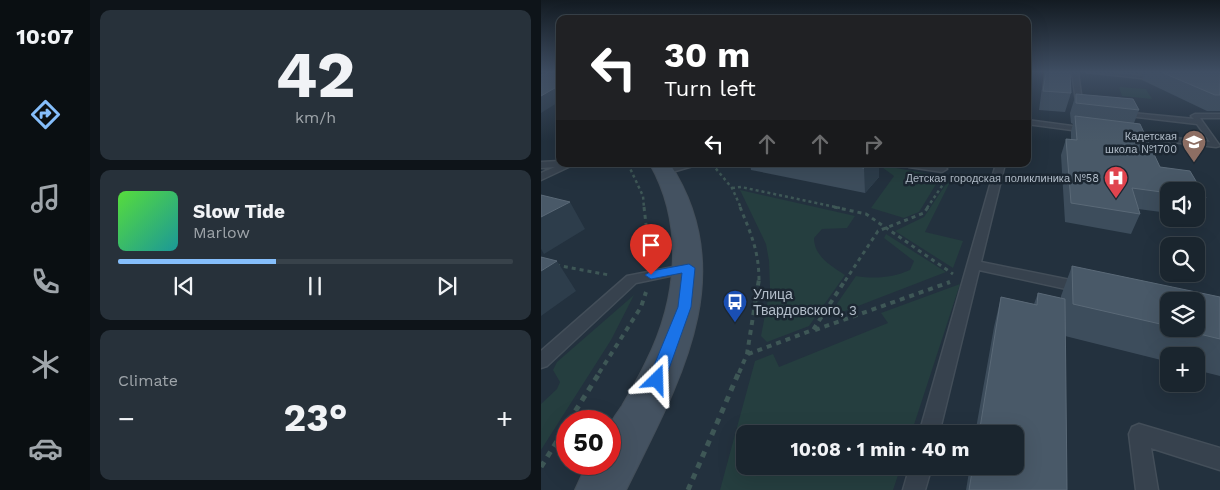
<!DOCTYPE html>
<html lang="en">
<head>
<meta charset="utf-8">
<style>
  :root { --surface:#1a252e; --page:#27313a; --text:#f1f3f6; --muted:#9fa5aa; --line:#38424a; --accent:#85befb }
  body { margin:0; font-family:"Work Sans",sans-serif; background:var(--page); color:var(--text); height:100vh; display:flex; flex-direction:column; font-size:19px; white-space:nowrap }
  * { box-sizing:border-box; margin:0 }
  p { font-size:16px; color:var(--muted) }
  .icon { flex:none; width:28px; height:28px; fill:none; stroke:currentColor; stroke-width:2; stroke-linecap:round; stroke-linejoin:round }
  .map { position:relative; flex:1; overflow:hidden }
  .sheet { display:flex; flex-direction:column; gap:10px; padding:10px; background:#0e1419; width:451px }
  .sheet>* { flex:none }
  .top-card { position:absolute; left:15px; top:15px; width:475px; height:152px; border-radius:10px; box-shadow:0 5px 20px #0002,0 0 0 1px var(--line); background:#202124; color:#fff; overflow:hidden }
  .fabs { position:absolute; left:619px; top:182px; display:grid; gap:10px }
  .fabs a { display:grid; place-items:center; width:45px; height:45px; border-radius:10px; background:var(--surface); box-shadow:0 5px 20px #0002,0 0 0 1px var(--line); font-size:25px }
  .speed { position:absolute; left:15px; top:410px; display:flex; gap:10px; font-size:25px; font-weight:700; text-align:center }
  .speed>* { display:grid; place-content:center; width:65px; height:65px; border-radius:50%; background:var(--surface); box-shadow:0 5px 20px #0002,0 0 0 1px var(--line); line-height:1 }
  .speed .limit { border:8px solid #d22; background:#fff; color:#111 }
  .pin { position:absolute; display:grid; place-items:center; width:42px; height:42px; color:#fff; margin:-51px -21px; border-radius:50% 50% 50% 0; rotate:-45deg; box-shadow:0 0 5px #0007 }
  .pin .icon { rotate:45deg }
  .me { position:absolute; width:55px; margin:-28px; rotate:22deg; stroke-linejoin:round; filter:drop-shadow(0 0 4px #0008) }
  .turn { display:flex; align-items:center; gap:18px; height:105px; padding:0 25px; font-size:22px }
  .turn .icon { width:65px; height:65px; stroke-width:2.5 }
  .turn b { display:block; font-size:35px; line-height:42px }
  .lanes { display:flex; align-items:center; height:48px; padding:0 25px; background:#0003; justify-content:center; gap:25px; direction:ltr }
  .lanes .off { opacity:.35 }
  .big { font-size:38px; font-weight:700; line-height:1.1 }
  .sheet .card { flex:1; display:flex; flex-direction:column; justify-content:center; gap:8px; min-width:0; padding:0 18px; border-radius:10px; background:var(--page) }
  .sheet .dial { align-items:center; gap:0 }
  .dial b { font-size:65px; line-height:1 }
  .song { display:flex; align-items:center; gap:15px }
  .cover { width:60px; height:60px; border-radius:8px; background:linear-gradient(135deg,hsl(110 70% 55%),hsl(180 70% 35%)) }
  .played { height:5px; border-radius:2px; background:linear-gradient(90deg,var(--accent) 40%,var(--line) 40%) }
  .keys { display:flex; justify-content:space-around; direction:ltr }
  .heat { display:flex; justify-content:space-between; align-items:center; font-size:28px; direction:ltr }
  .trip { position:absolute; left:195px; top:425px; width:288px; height:50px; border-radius:10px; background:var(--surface); box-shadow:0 5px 20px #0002,0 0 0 1px var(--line); font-weight:700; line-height:50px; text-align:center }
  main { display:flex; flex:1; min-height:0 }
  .dock { display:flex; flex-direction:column; width:90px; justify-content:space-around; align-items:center; background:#0a0f12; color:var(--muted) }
  .dock .icon { width:35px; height:35px }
  .dock .current { color:var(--accent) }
  .dock b { font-size:22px; color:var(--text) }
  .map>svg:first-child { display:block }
  .green { fill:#253e3f }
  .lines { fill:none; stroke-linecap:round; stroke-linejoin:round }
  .lane-casing { stroke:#434e59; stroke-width:3 }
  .secondary-casing { stroke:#434e59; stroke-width:2 }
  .path-far3 { stroke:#3e5756; stroke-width:2.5; stroke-dasharray:3 3; stroke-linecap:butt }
  .path-far2 { stroke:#3e5756; stroke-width:3; stroke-dasharray:4 4; stroke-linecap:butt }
  .path-far1 { stroke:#3e5756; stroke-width:4; stroke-dasharray:5 5; stroke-linecap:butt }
  .path { stroke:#3e5756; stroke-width:5; stroke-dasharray:6 6; stroke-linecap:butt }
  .lane { fill:#37424e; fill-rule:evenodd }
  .secondary { fill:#445261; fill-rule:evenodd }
  .wall { fill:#3d4d5c; fill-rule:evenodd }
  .shaded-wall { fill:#2d3d4b }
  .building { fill:#495968; stroke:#5a6977 }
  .route { fill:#1a73e8; stroke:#114b97 }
  .labels { text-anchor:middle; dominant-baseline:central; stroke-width:5; stroke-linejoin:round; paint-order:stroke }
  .far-poi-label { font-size:11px; fill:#b2bdc9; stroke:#1c2732; text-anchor:end }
  .poi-label { font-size:14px; fill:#b2bdc9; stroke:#1c2732; text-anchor:start }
</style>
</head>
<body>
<main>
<nav class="dock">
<b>10:07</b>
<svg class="icon current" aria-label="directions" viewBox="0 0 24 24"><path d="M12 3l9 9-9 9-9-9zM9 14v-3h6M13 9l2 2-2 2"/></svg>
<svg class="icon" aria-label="music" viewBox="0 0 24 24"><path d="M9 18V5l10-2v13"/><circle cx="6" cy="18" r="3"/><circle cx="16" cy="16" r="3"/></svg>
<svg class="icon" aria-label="phone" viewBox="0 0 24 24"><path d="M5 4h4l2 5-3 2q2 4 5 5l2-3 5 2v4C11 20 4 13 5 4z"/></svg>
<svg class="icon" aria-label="climate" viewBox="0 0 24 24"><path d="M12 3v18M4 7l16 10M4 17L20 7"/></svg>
<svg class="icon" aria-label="car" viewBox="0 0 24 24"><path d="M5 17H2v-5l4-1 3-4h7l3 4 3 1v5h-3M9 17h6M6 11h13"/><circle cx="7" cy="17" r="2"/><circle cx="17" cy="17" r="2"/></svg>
</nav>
<section class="sheet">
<div class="card dial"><b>42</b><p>km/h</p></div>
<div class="card">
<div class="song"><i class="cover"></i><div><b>Slow Tide</b><p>Marlow</p></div></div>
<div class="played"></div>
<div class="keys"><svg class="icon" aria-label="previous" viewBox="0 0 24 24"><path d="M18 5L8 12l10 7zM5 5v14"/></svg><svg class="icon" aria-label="pause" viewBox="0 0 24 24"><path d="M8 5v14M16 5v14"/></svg><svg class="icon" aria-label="next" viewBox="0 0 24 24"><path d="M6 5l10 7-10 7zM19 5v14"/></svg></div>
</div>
<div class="card"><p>Climate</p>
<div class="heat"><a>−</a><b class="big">23°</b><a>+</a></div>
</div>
</section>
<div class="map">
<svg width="679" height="490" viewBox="0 0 679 490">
  <rect width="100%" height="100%" fill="#23313e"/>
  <path class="green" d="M578,87L605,89L611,99L581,96Z
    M338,165L400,176L378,212L363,218L330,208L353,176Z
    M409,178H411L384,232L422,241L412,268L354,231L383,217Z
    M199,190L314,216L306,228L281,229L273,238C273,256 290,266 304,275L268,326L226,342L220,336L229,289L228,261L225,244Z
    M345,234L405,272L286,318L315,276C334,279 351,278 369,270L373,261L343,238Z
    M419,284L370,434H204V466H360L352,490H179L214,361L232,354L238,367L347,323L340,313Z
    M93,295L70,340L0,450V404L16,389L19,382L12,370L16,362Z"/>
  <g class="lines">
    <defs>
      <path id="lane" d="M531,72H537L542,109L539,111L536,109Z
        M545,72H567L621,78L618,80Z
        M581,112L653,119L650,116L654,114H679V118H659L679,146L675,147L585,137V133H588L669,142L656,124L579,115V113Z
        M486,120L546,128L550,130L546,132L486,124Z
        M19,161V164H34L0,180V173L14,167L0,168V162Z
        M143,164H159L124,174L119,171Z
        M363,164H385L404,167L406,169L401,172L368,167Z
        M455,164H464L440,262L539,282L544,284L546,287L544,290L539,292L438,270L398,434H378Z
        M148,264L155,268L153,271L95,283L6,366L0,368V351L86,276Z
        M598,424L679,448V470L610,448L617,490H595L588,434L591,427Z
        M369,466H391L384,490H362Z"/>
      <path id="secondary" d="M109,164H129C202,276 136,386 85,490H34L46,464H69C69,453 66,436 69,426C71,419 77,412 81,406C89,392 98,377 105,362C136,300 144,226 109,164Z"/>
    </defs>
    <use href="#lane" class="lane-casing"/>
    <use href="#secondary" class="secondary-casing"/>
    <path class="path-far3" d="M87,164L102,196L103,208
      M171,164L191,188L200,208
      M191,188L200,187L299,208
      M386,208L403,183"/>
    <path class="path-far2" d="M103,207L109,259
      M199,207C210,234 218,251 218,281
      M293,207L325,214L412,274
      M15,265L68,275
      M304,281L337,231L383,213L387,207"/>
    <path class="path-far1" d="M274,330L409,282
      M207,354L272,330L305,279
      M58,373L100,307L105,292
      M198,373L206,354L218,279"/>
    <path class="path" d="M28,421L59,372
      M0,467L26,425
      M147,490L198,372"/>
    <use href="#lane" class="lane"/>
    <use href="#secondary" class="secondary"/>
  </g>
  <path class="wall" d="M503,72H529L530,93L524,112L498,110Z
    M585,72H679V111H666L601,80L604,74Z
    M535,94L592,99L598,110L593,123L599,124L619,167L649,171L665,198L655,216V191H628V213L597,209L599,214L590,234L524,222L520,155L525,139L530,140V131L532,124L530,123L529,113Z
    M209,164H338V177L324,193L210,170Z
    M531,266L679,297V376L655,370V356H628V362L524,336L526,490H425L429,466H474V434H434L453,327L460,297L493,304L497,293L520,298V296ZM628,301L655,329H628Z"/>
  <path class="shaded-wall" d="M0,72H15L0,80Z
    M19,85V101L0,113V96Z
    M327,164H338V177L324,193L323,168Z
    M29,202L44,229L3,254L0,249V217Z
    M16,261L35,291L0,316V271Z"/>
  <path class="building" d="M9,72H19V85L0,96V75Z
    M505,72H529L530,93L502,91Z
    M620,72H679V95H674Z
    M535,94L592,99L598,110L535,103Z
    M534,116L599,124L619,167L649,171L665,198L655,197V191H628V193L591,188L599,214L530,203L525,139L536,140Z
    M300,164H327L323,168Z
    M0,195L29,202L0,217Z
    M0,257L16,261L0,271Z
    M531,266L679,297V339L638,329H655V301H628V326L532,304Z
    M497,293L524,299L526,490H428L432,466H474V434H438L460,297L496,305Z"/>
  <linearGradient id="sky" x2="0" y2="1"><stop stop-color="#131b22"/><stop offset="0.51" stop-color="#3f4e63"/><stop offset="1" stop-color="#3f4e63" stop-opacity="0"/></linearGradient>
  <rect width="679" height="141" fill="url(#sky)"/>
  <path class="route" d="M148,264L154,268L150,307L124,380L122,385L116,387L110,385L107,380L137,307L141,273L110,279L104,275L110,271Z"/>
  <defs>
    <symbol id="school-pin" viewBox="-11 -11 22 30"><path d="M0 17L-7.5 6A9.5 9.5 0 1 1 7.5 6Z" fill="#8d6e63" stroke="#1c2732"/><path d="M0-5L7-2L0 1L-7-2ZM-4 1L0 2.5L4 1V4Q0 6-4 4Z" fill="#fff"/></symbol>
    <symbol id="hospital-pin" viewBox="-11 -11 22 30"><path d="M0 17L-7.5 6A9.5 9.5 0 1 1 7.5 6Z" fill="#e0444e" stroke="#1c2732"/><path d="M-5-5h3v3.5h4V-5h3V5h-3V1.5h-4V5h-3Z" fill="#fff"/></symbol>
    <symbol id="bus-pin" viewBox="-11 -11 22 30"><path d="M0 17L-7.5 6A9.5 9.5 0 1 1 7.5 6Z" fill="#1a4fb4" stroke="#1c2732"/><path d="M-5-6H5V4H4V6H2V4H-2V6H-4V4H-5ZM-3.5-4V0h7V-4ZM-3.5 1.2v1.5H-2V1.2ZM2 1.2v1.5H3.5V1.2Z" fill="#fff"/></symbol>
  </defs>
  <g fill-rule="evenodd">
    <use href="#school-pin" x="639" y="128" width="28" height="38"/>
    <use href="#hospital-pin" x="561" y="164" width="28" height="38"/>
    <use href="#bus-pin" x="180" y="288" width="28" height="38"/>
  </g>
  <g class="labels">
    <g class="far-poi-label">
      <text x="636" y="136">Кадетская<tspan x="636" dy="13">школа №1700</tspan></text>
      <text x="558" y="178">Детская городская поликлиника №58</text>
    </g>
    <g class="poi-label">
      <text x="212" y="294">Улица<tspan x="212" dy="16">Твардовского, 3</tspan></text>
    </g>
  </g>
</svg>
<div class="fabs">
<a><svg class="icon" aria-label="sound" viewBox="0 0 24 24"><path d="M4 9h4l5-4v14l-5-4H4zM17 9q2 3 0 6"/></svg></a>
<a><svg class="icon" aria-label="search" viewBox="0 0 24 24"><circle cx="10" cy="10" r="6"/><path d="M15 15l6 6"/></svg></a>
<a><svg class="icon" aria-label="layers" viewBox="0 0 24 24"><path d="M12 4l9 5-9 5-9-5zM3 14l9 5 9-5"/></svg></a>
<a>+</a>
</div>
<div class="speed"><div class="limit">50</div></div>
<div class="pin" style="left:110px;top:275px;background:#d93025"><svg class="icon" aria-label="arrive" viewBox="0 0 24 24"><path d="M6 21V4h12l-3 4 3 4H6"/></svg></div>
<svg class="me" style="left:116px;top:380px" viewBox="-20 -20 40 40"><path d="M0-17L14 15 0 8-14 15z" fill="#1a73e8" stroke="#fff" stroke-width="4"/></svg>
<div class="trip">10:08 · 1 min · 40 m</div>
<div class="top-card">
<div class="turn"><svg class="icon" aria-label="left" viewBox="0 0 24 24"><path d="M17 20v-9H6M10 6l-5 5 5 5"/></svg><div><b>30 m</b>Turn left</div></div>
<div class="lanes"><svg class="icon" aria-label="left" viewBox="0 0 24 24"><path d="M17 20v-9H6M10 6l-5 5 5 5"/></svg><svg class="icon off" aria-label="ahead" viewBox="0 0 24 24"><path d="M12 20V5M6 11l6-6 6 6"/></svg><svg class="icon off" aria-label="ahead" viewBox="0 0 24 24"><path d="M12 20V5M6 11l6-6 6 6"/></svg><svg class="icon off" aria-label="right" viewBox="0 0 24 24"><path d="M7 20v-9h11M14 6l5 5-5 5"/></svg></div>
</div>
</div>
</main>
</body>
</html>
